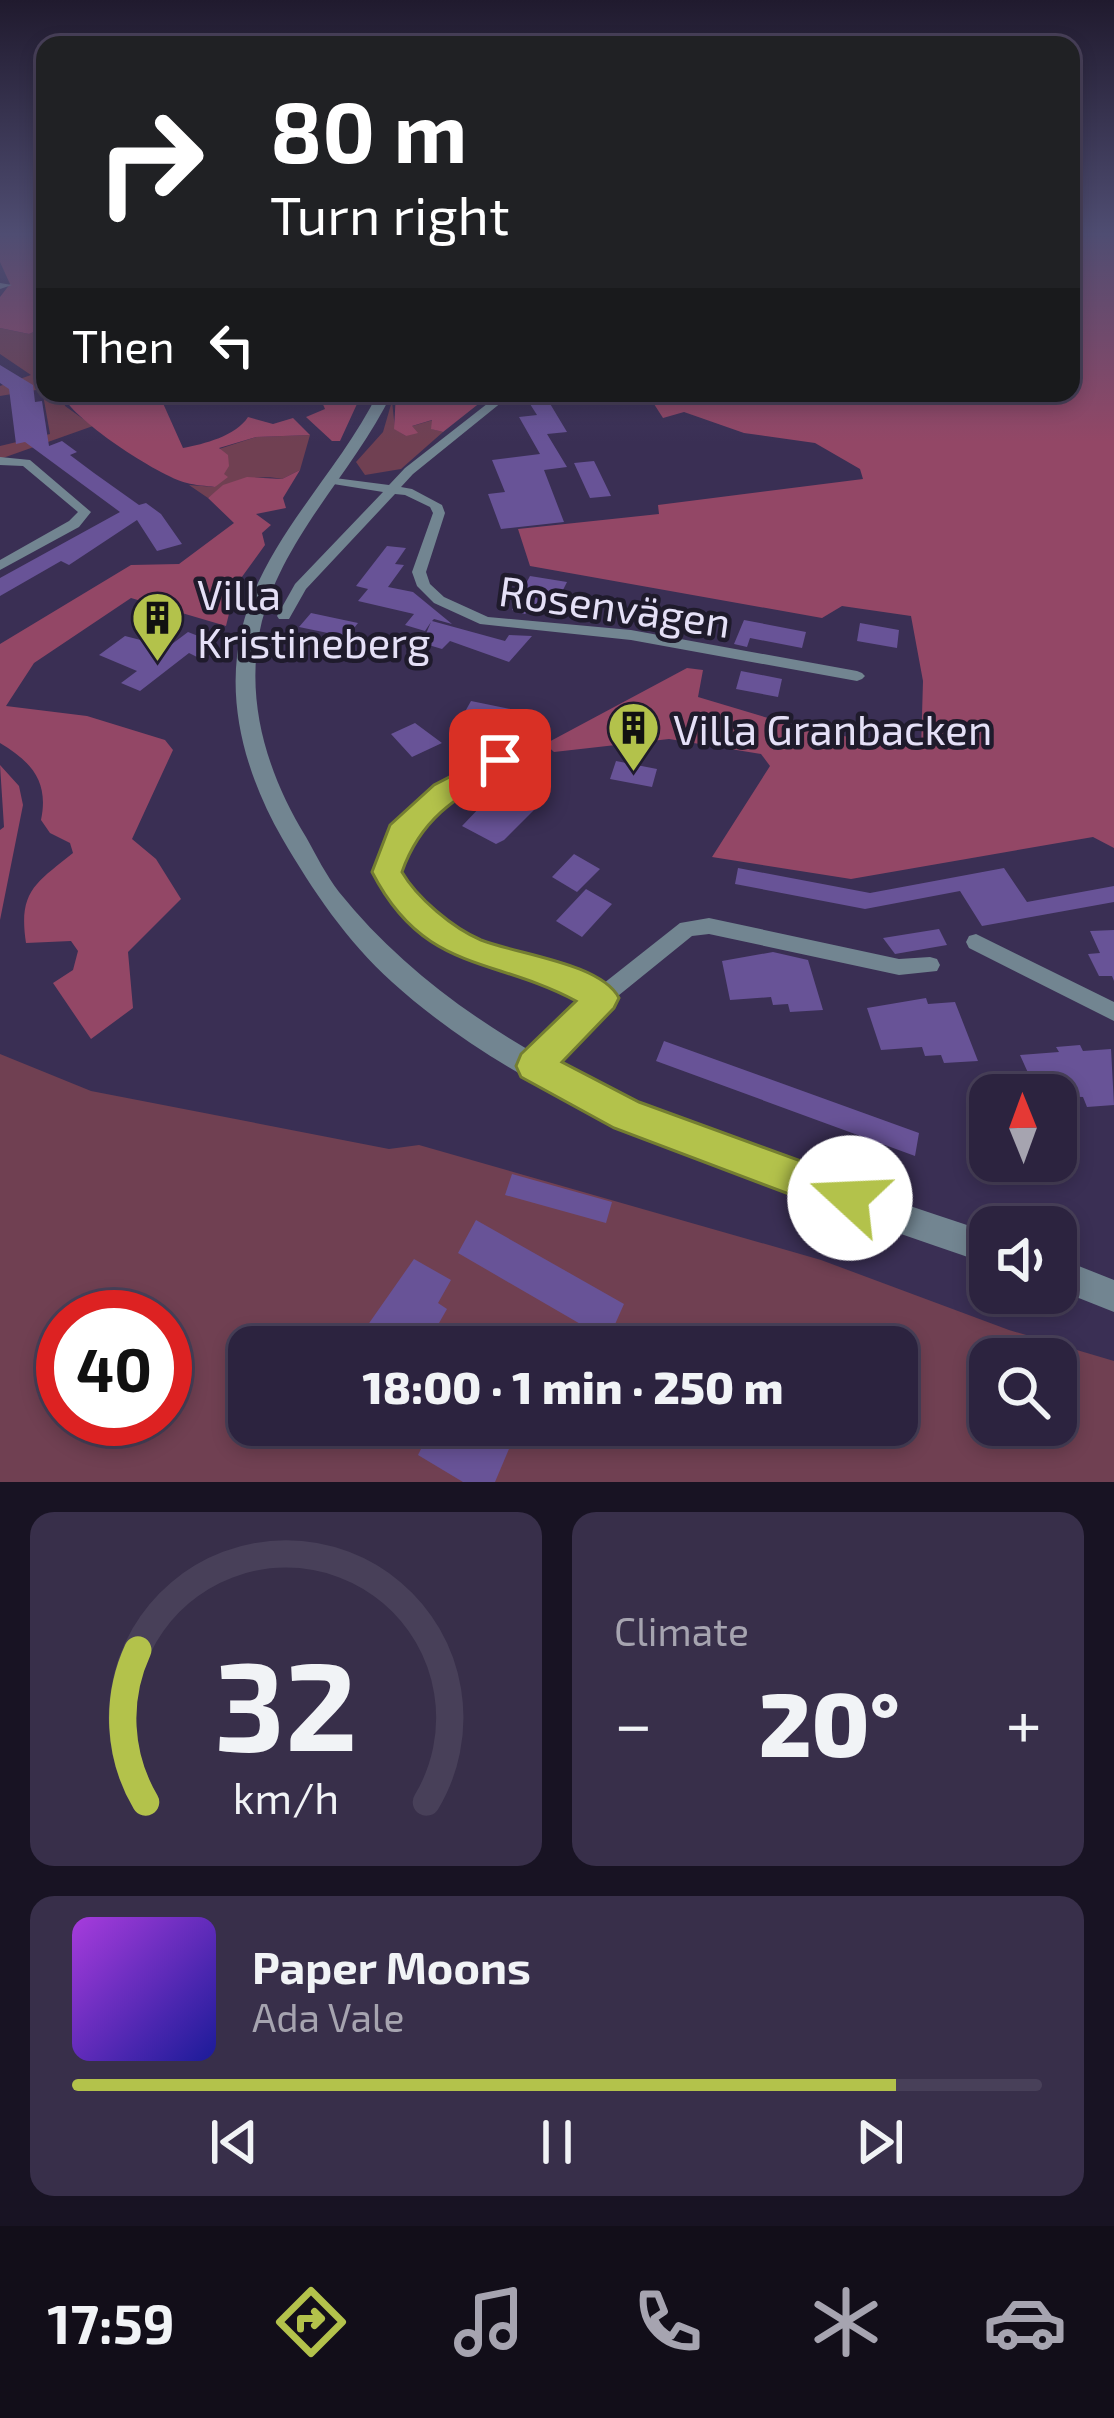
<!DOCTYPE html>
<html lang="en">
<head>
<meta charset="utf-8">
<style>
  :root { --surface:#2c233f; --page:#382f4a; --text:#f1f3f6; --muted:#a6a4b0; --line:#484059; --accent:#b3c24b }
  body { margin:0; font-family:"Exo 2",sans-serif; background:var(--page); color:var(--text); height:100vh; display:flex; flex-direction:column; font-size:45px; white-space:nowrap }
  * { box-sizing:border-box; margin:0 }
  p { font-size:39px; color:var(--muted) }
  .icon { flex:none; width:66px; height:66px; fill:none; stroke:currentColor; stroke-width:2; stroke-linecap:round; stroke-linejoin:round }
  .map { position:relative; height:1482px; overflow:hidden }
  .details { display:flex; flex-direction:column; gap:30px; padding:30px; background:#181323; flex:1 }
  .details>* { flex:none }
  .hud { position:absolute; left:36px; top:36px; width:1044px; height:366px; border-radius:24px; box-shadow:0 6px 18px #0003,0 0 0 3px var(--line); background:#202124; color:#fff; overflow:hidden }
  .needle { width:78px; rotate:359deg }
  .controls { position:absolute; left:969px; top:1074px; display:grid; gap:24px }
  .controls a { display:grid; place-items:center; width:108px; height:108px; border-radius:24px; background:var(--surface); box-shadow:0 6px 18px #0003,0 0 0 3px var(--line); font-size:60px }
  .speed { position:absolute; left:36px; top:1290px; display:flex; gap:24px; font-size:60px; font-weight:700; text-align:center }
  .speed>* { display:grid; place-content:center; width:156px; height:156px; border-radius:50%; background:var(--surface); box-shadow:0 6px 18px #0003,0 0 0 3px var(--line); line-height:1 }
  .speed .limit { border:18px solid #d22; background:#fff; color:#111 }
  .pin { position:absolute; display:grid; place-items:center; width:102px; height:102px; color:#fff; margin:-51px; border-radius:24px; box-shadow:0 6px 18px #0006 }
  .me { position:absolute; width:132px; margin:-66px; rotate:290deg; stroke-linejoin:round; filter:drop-shadow(0 0 9px #0008) }
  .turn { display:flex; align-items:center; gap:42px; height:252px; padding:0 36px; font-size:54px }
  .turn .icon { width:156px; height:156px; stroke-width:2.5 }
  .turn b { display:block; font-size:84px; line-height:102px }
  .then { display:flex; align-items:center; height:114px; padding:0 36px; background:#0003; gap:24px; font-size:45px }
  .big { font-size:90px; font-weight:800; line-height:1.1 }
  .details .tile { flex:1; display:flex; flex-direction:column; justify-content:center; gap:18px; min-width:0; padding:0 42px; border-radius:24px; background:var(--page) }
  .details .dial { align-items:center; gap:0 }
  .dial svg { height:312px; overflow:visible; fill:none; stroke:var(--line); stroke-width:7; stroke-linecap:round; text-anchor:middle }
  .dial text { fill:var(--text); stroke:none }
  .song { display:flex; align-items:center; gap:36px }
  .cover { width:144px; height:144px; border-radius:18px; background:linear-gradient(135deg,hsl(280 70% 55%),hsl(240 70% 35%)) }
  .played { height:12px; border-radius:6px; background:linear-gradient(90deg,var(--accent) 85%,var(--line) 85%) }
  .keys { display:flex; justify-content:space-around; direction:ltr }
  .heat { display:flex; justify-content:space-between; align-items:center; font-size:66px; direction:ltr }
  .details .tiles { flex:1; display:grid; gap:30px; grid-template-columns:1fr 1fr }
  .tile:last-child { grid-column:span 2 }
  .trip { position:absolute; left:228px; top:1326px; width:690px; height:120px; border-radius:24px; background:var(--surface); box-shadow:0 6px 18px #0003,0 0 0 3px var(--line); font-weight:800; line-height:120px; text-align:center }
  .tabs { display:flex; height:192px; justify-content:space-around; align-items:center; background:#120e19; color:var(--muted) }
  .tabs .icon { width:84px; height:84px }
  .tabs .active { color:var(--accent) }
  .tabs b { font-size:54px; color:var(--text) }
  .map>svg:first-child { display:block }
  .green { fill:#704052; fill-rule:evenodd }
  .forest { fill:#934766 }
  .building { fill:#685397 }
  .lines { fill:none; stroke-linecap:round; stroke-linejoin:round }
  .minor { fill:#728591; fill-rule:evenodd }
  .tertiary { fill:#728591; fill-rule:evenodd }
  .route { fill:#b3c24b; stroke:#747e31; stroke-width:3 }
  .labels { text-anchor:middle; dominant-baseline:central; stroke-width:9; stroke-linejoin:round; paint-order:stroke }
  .poi-label { font-size:42px; fill:#e5e0f7; stroke:#1f1b2c; text-anchor:start }
  .street-label { font-size:42px; fill:#e5e0f7; stroke:#1f1b2c }
</style>
</head>
<body>
<div class="map">
<svg width="1114" height="1482" viewBox="0 0 1114 1482">
  <rect width="100%" height="100%" fill="#3a2f54"/>
  <path class="green" d="M45,327V393H62L65,406L93,426L0,459V446L50,434L42,389L0,396V386L31,375L0,354V328L29,334Z
    M392,401L395,429L406,436L409,427L433,420L432,429L443,432L401,469L365,475L356,462L383,432Z
    M310,435L300,470L282,479C258,473 227,482 208,498L189,485L215,487L226,469L219,449L256,437Z
    M0,1054L91,1091L389,1149L419,1145L821,1260L1009,1330L1114,1361V1482H0ZM63,1317H165V1419H63ZM249,1347H897V1425H249ZM990,1359H1056V1425H990Z"/>
  <path class="forest" d="M0,234H45V327L29,334L0,328V297L10,284L0,262Z
    M1071,234H1114V848L1093,837L851,879L712,857L770,766L761,754L669,739L554,752L545,744L687,668L703,670L698,697L808,730L921,749L923,681L911,616L842,606L822,618L530,566L518,529L659,514L658,505L863,479L860,469L815,443L744,433L684,412L663,418L654,404L598,393H1071Z
    M62,393H178L162,401L183,448C204,444 236,436 248,417L273,424L293,418L310,435L256,437L219,448L228,455L229,466L224,474L228,477L215,487C207,486 194,485 187,483C160,477 68,417 62,393Z
    M318,393H362L340,441H332L306,417L325,409Z
    M396,393H485L491,394L443,432L431,429L432,420L412,426L418,433L406,436L394,429Z
    M300,470L283,498L286,508L256,514L271,525L262,533L265,545L236,585L226,626L131,598L34,663L6,706L87,716L165,740L173,750L132,839L156,859L181,899L128,952L133,1008L91,1039L53,983L73,970L78,951L71,941L26,943C18,891 36,883 73,853L70,843L50,833L41,820C49,782 32,762 0,743V644L131,565L179,564L234,523L208,498L223,485L247,477L282,479Z
    M0,765L19,786L23,805L0,920V830L4,827Z"/>
  <path class="building" d="M0,365L33,385L35,402L42,401L49,446L62,441L77,452L70,455L94,473L139,505L146,503L161,514L182,544L157,551L137,520L69,565L61,561L0,596V578L120,512L25,442L16,444L9,389L0,383Z
    M549,402L567,432L547,434L567,467L544,470L564,522L501,529L488,494L505,492L492,460L540,454L519,417L537,415L530,404Z
    M594,461L597,467L611,496L590,498L574,463Z
    M387,546L406,548L395,564L404,565L388,587L413,592L452,624L434,619L432,621L505,641L509,635L532,636L509,662L450,641L442,649L422,643L431,622L425,631L405,625L414,614L358,601L368,589L356,586Z
    M530,576L567,582L558,600L543,597L525,614L512,610Z
    M311,613L358,623L347,637L299,627Z
    M744,620L806,632L802,648L750,638L747,647L734,644Z
    M860,623L899,630L897,648L857,641Z
    M188,632L216,643L197,657L189,653L140,691L121,683L137,671L99,655L125,636L168,647Z
    M741,671L782,679L778,697L736,689Z
    M471,701L515,710L508,726L462,717Z
    M415,723L442,743L412,757L391,734Z
    M616,761L657,769L652,787L610,779Z
    M516,785L544,800L504,840L496,844L462,826L483,804L491,809Z
    M574,854L600,869L577,892L552,877Z
    M738,868L870,893L1004,868L1027,902L1114,886V902L982,926L960,891L865,909L735,884Z
    M586,889L612,904L582,937L556,921Z
    M939,929L947,945L895,954L883,938Z
    M1114,930V981L1112,976H1099L1088,954L1100,953L1090,931Z
    M773,952L808,960L823,1010L790,1012L788,1004L773,1005L771,997L730,1000L722,961Z
    M926,998L928,1004L955,1002L978,1061L944,1063L941,1055L925,1056L922,1047L881,1050L867,1008Z
    M664,1041L919,1133L915,1156L656,1061Z
    M1080,1045L1083,1051L1111,1049L1114,1105L1087,1107L1083,1097L1038,1095L1020,1055L1059,1052L1056,1047Z
    M512,1174L612,1202L606,1223L505,1195Z
    M476,1220L624,1304L608,1340L458,1253Z
    M414,1259L451,1280L438,1303L447,1309L431,1337L421,1331L412,1347H361L370,1332L365,1329Z
    M433,1425H519L495,1482H463L418,1455Z"/>
  <g class="lines">
    <path class="minor" d="M0,283L12,285L0,289Z
      M501,393H513L413,474L401,487L412,489L442,505L445,513L426,572L430,584L444,597L488,617L631,630L857,671L862,673L865,676L862,679L857,681L631,640L480,624L434,603L417,586L412,572L433,513L430,507L405,495L395,494L306,589L289,619H279L277,616L295,584L383,492L327,483V477L389,485L405,468Z
      M0,457L30,460L91,512L79,527L0,570V560L69,521L78,512L23,466L0,465Z
      M517,754L523,756L525,760L523,764C469,777 410,813 397,871C450,949 520,951 599,987L680,923L709,918L899,959L930,957L937,959L940,965L937,971L899,975L709,934L692,936L608,1004L542,1073L534,1076L526,1073L523,1066L526,1059L585,1000C502,961 429,960 378,872C393,809 455,765 517,754Z
      M976,934L1114,1002V1021L969,948L966,942L969,936Z"/>
    <path class="tertiary" d="M378,393H392C353,474 279,540 260,630C245,703 268,775 306,837C316,855 326,875 339,892C493,1084 767,1156 990,1233V1265C793,1195 549,1124 392,982C346,940 313,891 282,838C246,775 224,701 242,628C264,539 338,474 378,393Z
      M1056,1257L1114,1280V1312L1056,1289Z"/>
  </g>
  <linearGradient id="sky" x2="0" y2="1"><stop stop-color="#201a2e"/><stop offset="0.53" stop-color="#4f4d72"/><stop offset="1" stop-color="#4f4d72" stop-opacity="0"/></linearGradient>
  <rect width="1114" height="442" fill="url(#sky)"/>
  <path class="route" d="M500,751L513,760L509,767C460,796 422,815 402,872C417,898 453,928 481,940C516,954 601,963 619,998L614,1008L562,1062L639,1102L864,1184L869,1198L864,1211L850,1217L614,1128L521,1077L516,1066L521,1054L576,1001C492,956 424,973 372,872L390,825L434,785Z"/>
  <defs>
    <symbol id="building-pin" viewBox="-11 -11 22 30"><path d="M0 17L-7.5 6A9.5 9.5 0 1 1 7.5 6Z" fill="#b3c24b" stroke="#1f1b2c"/><path d="M-4-6H4V6H1V3H-1V6H-4ZM-2.5-4.3h1.7v1.8h-1.7ZM.8-4.3h1.7v1.8H.8ZM-2.5-1h1.7V.8h-1.7ZM.8-1h1.7V.8H.8Z" fill="#111"/></symbol>
  </defs>
  <g fill-rule="evenodd">
    <use href="#building-pin" x="128" y="588" width="59" height="81"/>
    <use href="#building-pin" x="604" y="698" width="59" height="81"/>
  </g>
  <g class="labels">
    <g class="poi-label">
      <text x="197" y="593">Villa<tspan x="197" dy="48">Kristineberg</tspan></text>
      <text x="673" y="728">Villa Granbacken</text>
    </g>
    <g class="street-label">
      <text transform="translate(615 605) rotate(8)">Rosenvägen</text>
    </g>
  </g>
</svg>
<div class="controls">
<a><svg class="needle" viewBox="-14 -14 28 28"><path d="M0-13l5 13h-10z" fill="#e53935"/><path d="M0 13l5-13h-10z" fill="#a6a4b0"/></svg></a>
<a><svg class="icon" aria-label="sound" viewBox="0 0 24 24"><path d="M4 9h4l5-4v14l-5-4H4zM17 9q2 3 0 6"/></svg></a>
<a><svg class="icon" aria-label="search" viewBox="0 0 24 24"><circle cx="10" cy="10" r="6"/><path d="M15 15l6 6"/></svg></a>
</div>
<div class="speed"><div class="limit">40</div></div>
<div class="pin" style="left:500px;top:760px;background:#d93025"><svg class="icon" aria-label="arrive" viewBox="0 0 24 24"><path d="M6 21V4h12l-3 4 3 4H6"/></svg></div>
<svg class="me" style="left:850px;top:1198px" viewBox="-20 -20 40 40"><circle r="19" fill="#fff"/><path d="M0-13L10 11 0 6-10 11z" fill="#b3c24b"/></svg>
<div class="trip">18:00 · 1 min · 250 m</div>
<div class="hud">
<div class="turn"><svg class="icon" aria-label="right" viewBox="0 0 24 24"><path d="M7 20v-9h11M14 6l5 5-5 5"/></svg><div><b>80 m</b>Turn right</div></div>
<div class="then">Then<svg class="icon" aria-label="left" viewBox="0 0 24 24"><path d="M17 20v-9H6M10 6l-5 5 5 5"/></svg></div>
</div>
</div>
<section class="details">
<div class="tiles">
<div class="tile dial"><svg viewBox="0 0 100 80">
<path d="M14 69A42 42 0 1 1 86 69"/>
<path d="M14 69A42 42 0 0 1 12 30" stroke="#b3c24b"/>
<text x="50" y="56" font-size="32" font-weight="700">32</text>
<text x="50" y="72" font-size="11">km/h</text>
</svg></div>
<div class="tile"><p>Climate</p>
<div class="heat"><a>−</a><b class="big">20°</b><a>+</a></div>
</div>
<div class="tile">
<div class="song"><i class="cover"></i><div><b>Paper Moons</b><p>Ada Vale</p></div></div>
<div class="played"></div>
<div class="keys"><svg class="icon" aria-label="previous" viewBox="0 0 24 24"><path d="M18 5L8 12l10 7zM5 5v14"/></svg><svg class="icon" aria-label="pause" viewBox="0 0 24 24"><path d="M8 5v14M16 5v14"/></svg><svg class="icon" aria-label="next" viewBox="0 0 24 24"><path d="M6 5l10 7-10 7zM19 5v14"/></svg></div>
</div>
</div>
</section>
<nav class="tabs">
<b>17:59</b>
<svg class="icon active" aria-label="directions" viewBox="0 0 24 24"><path d="M12 3l9 9-9 9-9-9zM9 14v-3h6M13 9l2 2-2 2"/></svg>
<svg class="icon" aria-label="music" viewBox="0 0 24 24"><path d="M9 18V5l10-2v13"/><circle cx="6" cy="18" r="3"/><circle cx="16" cy="16" r="3"/></svg>
<svg class="icon" aria-label="phone" viewBox="0 0 24 24"><path d="M5 4h4l2 5-3 2q2 4 5 5l2-3 5 2v4C11 20 4 13 5 4z"/></svg>
<svg class="icon" aria-label="climate" viewBox="0 0 24 24"><path d="M12 3v18M4 7l16 10M4 17L20 7"/></svg>
<svg class="icon" aria-label="car" viewBox="0 0 24 24"><path d="M5 17H2v-5l4-1 3-4h7l3 4 3 1v5h-3M9 17h6M6 11h13"/><circle cx="7" cy="17" r="2"/><circle cx="17" cy="17" r="2"/></svg>
</nav>
</body>
</html>
